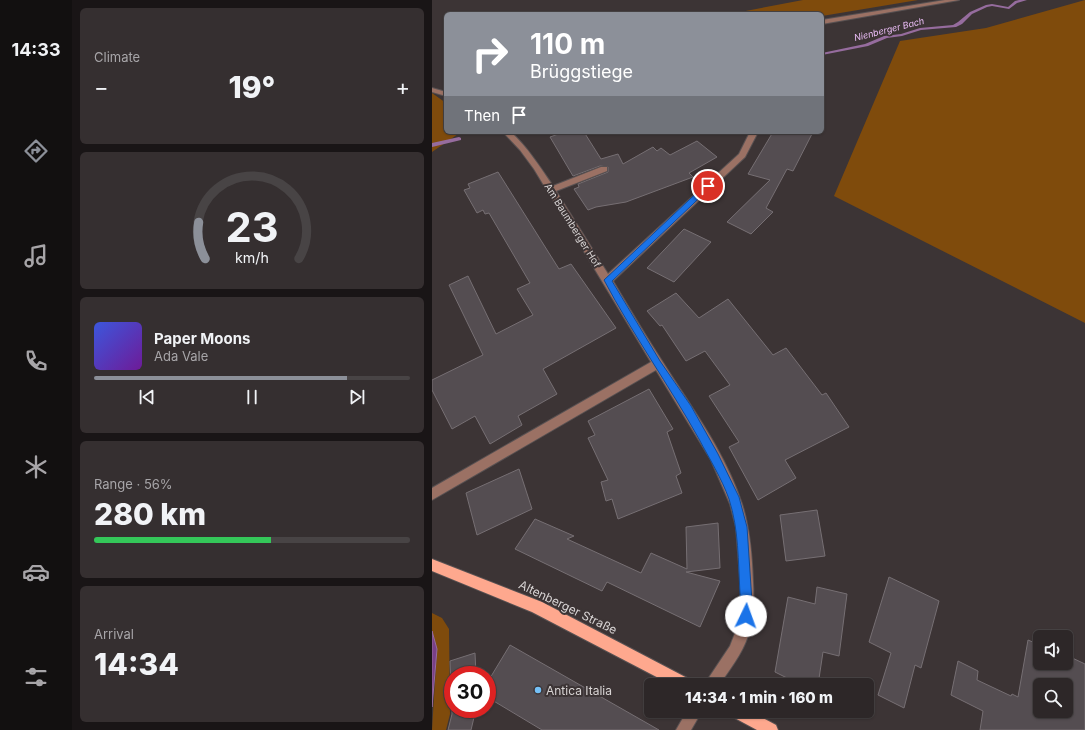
<!DOCTYPE html>
<html lang="en">
<head>
<meta charset="utf-8">
<style>
  :root { --surface:#2d2728; --page:#352f30; --text:#f1f3f6; --muted:#a7a5a8; --line:#484445; --accent:#8c9099 }
  body { margin:0; font-family:Inter,sans-serif; background:var(--page); color:var(--text); height:100vh; display:flex; flex-direction:column; font-size:15px; white-space:nowrap }
  * { box-sizing:border-box; margin:0 }
  p { font-size:13px; color:var(--muted) }
  .icon { flex:none; width:22px; height:22px; fill:none; stroke:currentColor; stroke-width:2; stroke-linecap:round; stroke-linejoin:round }
  .map { position:relative; flex:1; overflow:hidden }
  .details { display:flex; flex-direction:column; gap:8px; padding:8px; background:#191516; width:360px }
  .details>* { flex:none }
  .hud { position:absolute; left:12px; top:12px; width:380px; height:122px; border-radius:6px; box-shadow:0 1px 3px #0004,0 0 0 1px var(--line); background:#8c9099; color:#fff; overflow:hidden }
  .buttons { position:absolute; left:601px; top:630px; display:grid; gap:8px }
  .buttons a { display:grid; place-items:center; width:40px; height:40px; border-radius:6px; background:var(--surface); box-shadow:0 1px 3px #0004,0 0 0 1px var(--line); font-size:20px }
  .speed { position:absolute; left:12px; top:666px; display:flex; gap:8px; font-size:20px; font-weight:700; text-align:center }
  .speed>* { display:grid; place-content:center; width:52px; height:52px; border-radius:50%; background:var(--surface); box-shadow:0 1px 3px #0004,0 0 0 1px var(--line); line-height:1 }
  .speed .limit { border:6px solid #d22; background:#fff; color:#111 }
  .pin { position:absolute; display:grid; place-items:center; width:34px; height:34px; color:#fff; margin:-17px; border:2px solid #fff; border-radius:50%; box-shadow:0 1px 4px #0007 }
  .me { position:absolute; width:44px; margin:-22px; rotate:3deg; stroke-linejoin:round; filter:drop-shadow(0 0 3px #0008) }
  .turn { display:flex; align-items:center; gap:14px; height:84px; padding:0 20px; font-size:18px }
  .turn .icon { width:52px; height:52px; stroke-width:2.5 }
  .turn b { display:block; font-size:28px; line-height:34px }
  .then { display:flex; align-items:center; height:38px; padding:0 20px; background:#0003; gap:8px; font-size:15px }
  .big { font-size:30px; font-weight:800; line-height:1.1 }
  .details .card { flex:1; display:flex; flex-direction:column; justify-content:center; gap:6px; min-width:0; padding:0 14px; border-radius:6px; background:var(--page) }
  .details .dial { align-items:center; gap:0 }
  .dial svg { height:104px; overflow:visible; fill:none; stroke:var(--line); stroke-width:7; stroke-linecap:round; text-anchor:middle }
  .dial text { fill:var(--text); stroke:none }
  .song { display:flex; align-items:center; gap:12px }
  .cover { width:48px; height:48px; border-radius:6px; background:linear-gradient(135deg,hsl(230 70% 55%),hsl(280 70% 35%)) }
  .played { height:4px; border-radius:2px; background:linear-gradient(90deg,var(--accent) 80%,var(--line) 80%) }
  .keys { display:flex; justify-content:space-around; direction:ltr }
  .heat { display:flex; justify-content:space-between; align-items:center; font-size:22px; direction:ltr }
  .charge { height:6px; border-radius:3px; background:linear-gradient(90deg,#34c759 56%,var(--line) 0) }
  .trip { position:absolute; left:212px; top:678px; width:230px; height:40px; border-radius:6px; background:var(--surface); box-shadow:0 1px 3px #0004,0 0 0 1px var(--line); font-weight:800; line-height:40px; text-align:center }
  main { display:flex; flex:1; min-height:0 }
  .tabs { display:flex; flex-direction:column; width:72px; justify-content:space-around; align-items:center; background:#121010; color:var(--muted) }
  .tabs .icon { width:28px; height:28px }
  .tabs .on { color:var(--accent) }
  .tabs b { font-size:18px; color:var(--text) }
  .map>svg:first-child { display:block }
  .green { fill:#7f4b0c }
  .water { fill:#793f87; stroke:#966c9e }
  .lines { fill:none; stroke-linecap:round; stroke-linejoin:round }
  .stream { fill:#966c9e; fill-rule:evenodd }
  .building { fill:#544d51; stroke:#766f73; fill-rule:evenodd }
  .minor-casing { stroke:#585152; stroke-width:2 }
  .major-casing { stroke:#585152; stroke-width:2 }
  .minor { fill:#9b7164; fill-rule:evenodd }
  .major { fill:#fea88e; fill-rule:evenodd }
  .route { fill:#1a73e8; stroke:#114b97 }
  .poi-dot { fill:#74c0f6; stroke:#3c3435; stroke-width:1.5 }
  .labels { text-anchor:middle; dominant-baseline:central; stroke-width:4; stroke-linejoin:round; paint-order:stroke }
  .far-water-label { font-size:9px; font-style:italic; fill:#eebffa; stroke:#3c3435 }
  .street-label { font-size:10px; fill:#d9d5d5; stroke:#3c3435 }
  .near-street-label { font-size:12px; fill:#d9d5d5; stroke:#3c3435 }
  .near-poi-label { font-size:12px; fill:#d9d5d5; stroke:#3c3435; text-anchor:start }
</style>
</head>
<body>
<main>
<nav class="tabs">
<b>14:33</b>
<svg class="icon on" aria-label="directions" viewBox="0 0 24 24"><path d="M12 3l9 9-9 9-9-9zM9 14v-3h6M13 9l2 2-2 2"/></svg>
<svg class="icon" aria-label="music" viewBox="0 0 24 24"><path d="M9 18V5l10-2v13"/><circle cx="6" cy="18" r="3"/><circle cx="16" cy="16" r="3"/></svg>
<svg class="icon" aria-label="phone" viewBox="0 0 24 24"><path d="M5 4h4l2 5-3 2q2 4 5 5l2-3 5 2v4C11 20 4 13 5 4z"/></svg>
<svg class="icon" aria-label="climate" viewBox="0 0 24 24"><path d="M12 3v18M4 7l16 10M4 17L20 7"/></svg>
<svg class="icon" aria-label="car" viewBox="0 0 24 24"><path d="M5 17H2v-5l4-1 3-4h7l3 4 3 1v5h-3M9 17h6M6 11h13"/><circle cx="7" cy="17" r="2"/><circle cx="17" cy="17" r="2"/></svg>
<svg class="icon" aria-label="filters" viewBox="0 0 24 24"><path d="M4 7h16M4 17h16"/><circle cx="9" cy="7" r="2"/><circle cx="15" cy="17" r="2"/></svg>
</nav>
<section class="details">
<div class="card"><p>Climate</p>
<div class="heat"><a>−</a><b class="big">19°</b><a>+</a></div>
</div>
<div class="card dial"><svg viewBox="0 0 100 80">
<path d="M14 69A42 42 0 1 1 86 69"/>
<path d="M14 69A42 42 0 0 1 9 41" stroke="#8c9099"/>
<text x="50" y="56" font-size="32" font-weight="700">23</text>
<text x="50" y="72" font-size="11">km/h</text>
</svg></div>
<div class="card">
<div class="song"><i class="cover"></i><div><b>Paper Moons</b><p>Ada Vale</p></div></div>
<div class="played"></div>
<div class="keys"><svg class="icon" aria-label="previous" viewBox="0 0 24 24"><path d="M18 5L8 12l10 7zM5 5v14"/></svg><svg class="icon" aria-label="pause" viewBox="0 0 24 24"><path d="M8 5v14M16 5v14"/></svg><svg class="icon" aria-label="next" viewBox="0 0 24 24"><path d="M6 5l10 7-10 7zM19 5v14"/></svg></div>
</div>
<div class="card"><p>Range · 56%</p><b class="big">280 km</b><div class="charge"></div></div>
<div class="card"><p>Arrival</p><b class="big">14:34</b></div>
</section>
<div class="map">
<svg width="653" height="730" viewBox="0 0 653 730">
  <rect width="100%" height="100%" fill="#3c3435"/>
  <path class="green" d="M371,0H486L390,16V14H298Z
    M653,0V323L402,196L468,41L554,28Z
    M0,93L14,103V132H29L0,152Z
    M0,613L10,618L17,629L18,714L14,730H0L5,649L0,631Z"/>
  <path class="water" d="M0,631L5,649L0,707Z"/>
  <g class="lines">
    <path class="stream" d="M587,0H595L585,3L577,9L560,6L555,7L540,14L530,24L524,27L489,30L470,36L455,38L436,46L390,55V53L433,44L452,36L469,34L488,28L521,25L526,22L538,12L554,5L560,4L576,7L583,1Z
      M27,137L29,138V140L0,147V143Z"/>
  </g>
  <path class="building" d="M132,132H152L169,159L186,154L191,164L221,147L225,151L229,148L238,155L265,141L285,157L257,173L261,177L194,202L164,207L156,210L142,189L147,187L146,184L176,172V167L168,166L141,176L118,137Z
    M341,132H381L361,171L355,169L334,208L341,212L319,234L295,222L338,180L316,174Z
    M66,172L127,269L139,264L184,328L111,369L125,394L86,416L90,425L58,444L43,416L20,429L0,390V380L51,355L17,285L36,276L64,334L101,315L85,289L98,283L57,213L53,214L51,210L45,213L32,190L38,188L36,184Z
    M252,229L279,242L242,282L215,268Z
    M244,293L267,318L296,299L341,355L354,348L390,395L394,393L417,427L353,460L364,478L326,500L297,447L307,442L277,396L298,385L273,351L254,361L230,325L228,326L215,311Z
    M217,389L241,429L235,432L249,473L244,476L250,493L186,519L180,499L174,501L169,482L176,480L156,438L163,435L156,421Z
    M87,469L100,509L45,535L34,493Z
    M385,510L393,556L354,561L348,515Z
    M103,519L142,536L135,539L209,573L219,553L255,569L254,527L286,523L288,568L254,572L288,581L268,627L175,582L170,591L83,549Z
    M457,577L507,601L489,668L483,665L472,708L446,695L459,653L437,642Z
    M385,587L415,594L407,656L391,652L386,685H369L343,672L356,597L383,604Z
    M596,640L608,645V663H634V655L653,664V730H548L551,711L519,695L526,661L546,671L545,680L579,696L580,694L586,697ZM608,685H634V711H608Z
    M78,645L227,730H110L55,697V683Z
    M43,653L44,675H21V709H44L39,730H16L20,714L18,661Z"/>
  <g class="lines">
    <defs>
      <path id="minor" d="M513,0H527L390,24V20Z
        M0,88L14,92V96L0,92Z
        M71,132H79C96,148 108,167 121,186L169,167H175V171L124,191L176,274L307,154L318,132H326L313,157L181,281C197,308 213,335 230,361C259,407 293,452 310,504C318,529 320,555 321,582C322,599 322,619 316,636C310,654 298,669 287,685H272L298,646L305,628L309,591L304,527L298,504L279,460L224,370L0,500V488L219,362L102,169L88,150Z
        M255,711H270L259,730H244Z"/>
      <path id="major" d="M0,559L110,602L259,680L261,685H240L100,612L0,571Z
        M297,711H318L344,725L346,730H325L299,716Z"/>
    </defs>
    <use href="#minor" class="minor-casing"/>
    <use href="#major" class="major-casing"/>
    <use href="#minor" class="minor"/>
    <use href="#major" class="major"/>
  </g>
  <path class="route" d="M274,184H279L280,186L180,281L228,361L259,406L286,454L307,497L315,527L320,602L318,620L314,621L309,620C306,612 309,601 308,593C306,561 307,530 297,499C290,479 277,458 267,439C237,385 201,335 172,280Z"/>
  <circle class="poi-dot" cx="106" cy="690" r="4"/>
  <g class="labels">
    <g class="far-water-label">
      <text transform="translate(457 29) rotate(-14)">Nienberger Bach</text>
    </g>
    <g class="street-label">
      <text transform="translate(141 225) rotate(58)">Am Baumberger Hof</text>
    </g>
    <g class="near-street-label">
      <text transform="translate(136 607) rotate(26)">Altenberger Straße</text>
    </g>
    <g class="near-poi-label">
      <text x="114" y="690">Antica Italia</text>
    </g>
  </g>
</svg>
<div class="buttons">
<a><svg class="icon" aria-label="sound" viewBox="0 0 24 24"><path d="M4 9h4l5-4v14l-5-4H4zM17 9q2 3 0 6"/></svg></a>
<a><svg class="icon" aria-label="search" viewBox="0 0 24 24"><circle cx="10" cy="10" r="6"/><path d="M15 15l6 6"/></svg></a>
</div>
<div class="speed"><div class="limit">30</div></div>
<div class="pin" style="left:276px;top:186px;background:#d93025"><svg class="icon" aria-label="arrive" viewBox="0 0 24 24"><path d="M6 21V4h12l-3 4 3 4H6"/></svg></div>
<svg class="me" style="left:314px;top:616px" viewBox="-20 -20 40 40"><circle r="19" fill="#fff"/><path d="M0-13L10 11 0 6-10 11z" fill="#1a73e8"/></svg>
<div class="trip">14:34 · 1 min · 160 m</div>
<div class="hud">
<div class="turn"><svg class="icon" aria-label="right" viewBox="0 0 24 24"><path d="M7 20v-9h11M14 6l5 5-5 5"/></svg><div><b>110 m</b>Brüggstiege</div></div>
<div class="then">Then<svg class="icon" aria-label="arrive" viewBox="0 0 24 24"><path d="M6 21V4h12l-3 4 3 4H6"/></svg></div>
</div>
</div>
</main>
</body>
</html>
